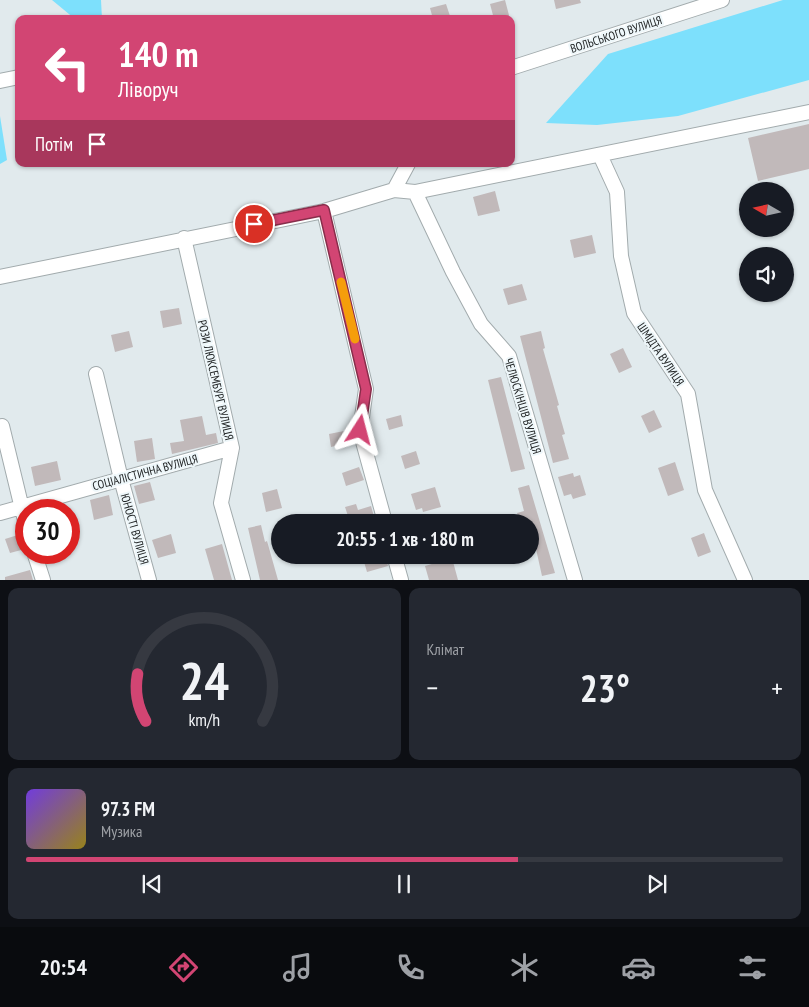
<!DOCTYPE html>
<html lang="uk">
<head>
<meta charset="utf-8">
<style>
  :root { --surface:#171b24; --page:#242831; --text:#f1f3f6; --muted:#9ea1a6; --line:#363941; --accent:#d24573 }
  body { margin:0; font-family:"PT Sans Narrow",sans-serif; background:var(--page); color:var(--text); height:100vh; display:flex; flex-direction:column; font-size:19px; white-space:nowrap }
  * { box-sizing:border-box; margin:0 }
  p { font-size:16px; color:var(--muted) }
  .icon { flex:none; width:28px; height:28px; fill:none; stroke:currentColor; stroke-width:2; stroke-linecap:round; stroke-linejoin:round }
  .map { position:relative; height:580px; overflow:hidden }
  .side { display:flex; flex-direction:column; gap:8px; padding:8px; background:#0d0f14; flex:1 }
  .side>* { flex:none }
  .hud { position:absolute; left:15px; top:15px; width:500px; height:152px; border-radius:10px; box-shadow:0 1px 4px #0004; background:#d24573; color:#fff; overflow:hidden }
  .needle { width:32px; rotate:279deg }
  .fabs { position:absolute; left:739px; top:182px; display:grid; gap:10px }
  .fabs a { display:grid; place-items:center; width:55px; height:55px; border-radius:50%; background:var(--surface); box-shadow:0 1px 4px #0004; font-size:25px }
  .speed { position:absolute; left:15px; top:499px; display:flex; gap:10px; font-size:25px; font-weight:700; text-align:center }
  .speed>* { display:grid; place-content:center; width:65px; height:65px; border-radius:50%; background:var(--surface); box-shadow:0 1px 4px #0004; line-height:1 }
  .speed .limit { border:8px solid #d22; background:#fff; color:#111 }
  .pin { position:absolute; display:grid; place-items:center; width:42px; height:42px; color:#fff; margin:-21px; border:2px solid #fff; border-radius:50%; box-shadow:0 1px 5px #0007 }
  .me { position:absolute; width:55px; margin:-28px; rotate:9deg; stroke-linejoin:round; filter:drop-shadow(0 0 4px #0008) }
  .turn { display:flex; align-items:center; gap:18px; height:105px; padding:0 20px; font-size:22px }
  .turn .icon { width:65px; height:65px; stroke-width:2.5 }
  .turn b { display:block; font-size:35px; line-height:42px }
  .then { display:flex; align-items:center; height:48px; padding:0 20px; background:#0003; gap:10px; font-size:19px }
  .big { font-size:38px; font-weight:800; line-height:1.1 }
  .side .card { flex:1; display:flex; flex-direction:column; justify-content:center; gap:8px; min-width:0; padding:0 18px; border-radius:10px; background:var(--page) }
  .side .dial { align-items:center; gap:0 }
  .dial svg { height:130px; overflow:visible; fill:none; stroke:var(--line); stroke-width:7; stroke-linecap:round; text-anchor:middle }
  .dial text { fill:var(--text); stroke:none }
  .song { display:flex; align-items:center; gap:15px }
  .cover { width:60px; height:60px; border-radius:8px; background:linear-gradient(135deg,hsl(260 70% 55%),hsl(50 70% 35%)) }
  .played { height:5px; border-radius:2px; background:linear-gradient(90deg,var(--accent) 65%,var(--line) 65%) }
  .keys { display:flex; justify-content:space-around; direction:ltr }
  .heat { display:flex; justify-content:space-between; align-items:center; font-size:28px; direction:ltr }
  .side .tiles { flex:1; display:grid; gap:8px; grid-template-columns:1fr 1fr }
  .card:last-child { grid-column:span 2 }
  .trip { position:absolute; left:271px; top:514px; width:268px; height:50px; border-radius:25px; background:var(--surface); box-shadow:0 1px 4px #0004; font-weight:800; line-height:50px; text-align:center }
  .tab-bar { display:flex; height:80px; justify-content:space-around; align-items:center; background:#090b0e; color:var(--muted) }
  .tab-bar .icon { width:35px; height:35px }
  .tab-bar .active { color:var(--accent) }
  .tab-bar b { font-size:22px; color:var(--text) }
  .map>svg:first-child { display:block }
  .green { fill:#7de0fc }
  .building { fill:#c1b9ba }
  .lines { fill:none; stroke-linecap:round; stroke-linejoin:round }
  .minor-casing { stroke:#a2abad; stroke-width:16 }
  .minor { stroke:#fff; stroke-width:14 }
  .route-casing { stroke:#882d4b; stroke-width:12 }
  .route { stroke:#d24573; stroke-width:9 }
  .slow { stroke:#f59e0b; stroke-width:9 }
  .labels { text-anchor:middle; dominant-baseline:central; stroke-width:4; stroke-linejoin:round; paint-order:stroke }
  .street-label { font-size:12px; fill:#222526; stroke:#eef7fa }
</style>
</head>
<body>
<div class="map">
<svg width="809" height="580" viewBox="0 0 809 580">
  <rect width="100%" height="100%" fill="#e1eaed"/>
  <path class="green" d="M52,0H101L102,19H75Z
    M783,0H809V80L678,116L597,125L546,123L608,54Z
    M0,116L7,160L0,164Z"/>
  <path class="building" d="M505,0L510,19H494L490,4Z
    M554,0H580L581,3L556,9Z
    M446,4L451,19H433L430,8Z
    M809,124V169L758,181L748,138Z
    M495,191L500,211L478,216L473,197Z
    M592,235L596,253L574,258L570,240Z
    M522,284L527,300L508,305L503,289Z
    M179,308L182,324L163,328L160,311Z
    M129,331L133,347L115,352L111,335Z
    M541,331L545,348L543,349L559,405L557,406L565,434L562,435L569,459L553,463L520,336Z
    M623,348L632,367L619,373L610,354Z
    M501,377L525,469L511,472L488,380Z
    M654,410L662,427L649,433L641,416Z
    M401,415L403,426L389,430L386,419Z
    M202,416L206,435L216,433L218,443L172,454L170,443L184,441L180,420Z
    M344,431L347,443L331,447L329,434Z
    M152,438L155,459L137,462L134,441Z
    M416,451L420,464L405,469L401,456Z
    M57,461L61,480L35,486L31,467Z
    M675,462L684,490L668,496L658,468Z
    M359,467L364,480L346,486L342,473Z
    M573,473L574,477L580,475L586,495L573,499L571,494L564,496L558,477Z
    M150,482L155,500L139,504L134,486Z
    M529,485L555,573L542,576L530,522H520L517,513L524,511L518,488Z
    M435,487L441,507L423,512L422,508L416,510L411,494Z
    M277,489L282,508L266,512L262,493Z
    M109,495L113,515L94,520L90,500Z
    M356,504L358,510L371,506L375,520L350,522L345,507Z
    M261,525L265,542L267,541L278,580H260L248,528Z
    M704,533L711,552L698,557L691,538Z
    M21,534L25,549L10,553L5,539Z
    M171,534L176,553L158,558L152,540Z
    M222,544L232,580H214L205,549Z
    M362,555H385L388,566L367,572Z
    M452,558L458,580H429L425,566Z
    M30,570L33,580H5V577Z"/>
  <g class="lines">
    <defs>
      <path id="minor" d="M511,68L722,0
        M0,81L19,77
        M600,155L617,192L621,256L634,313L688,394L705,490L745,580
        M394,190L408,164
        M415,192L453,272L481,324L509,356L575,580
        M324,211L366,389L360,431L385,522
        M184,238L232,448L221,503L243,580
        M0,277L324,211L394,190L415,192L809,112
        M96,374L121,479L149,580
        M2,426L26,525
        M0,513L232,448
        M34,552L43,580
        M394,555L401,580"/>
    </defs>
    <use href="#minor" class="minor-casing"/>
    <use href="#minor" class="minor"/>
  </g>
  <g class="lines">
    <defs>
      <path id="route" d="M254,224L324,210L366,389L360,430"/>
    </defs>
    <use href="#route" class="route-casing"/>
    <use href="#route" class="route"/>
    <path class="slow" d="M341,282L355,339"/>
  </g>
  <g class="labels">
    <g class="street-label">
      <text transform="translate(616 34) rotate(-18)">ВОЛЬСЬКОГО ВУЛИЦЯ</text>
      <text transform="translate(661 354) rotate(56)">ШМІДТА ВУЛИЦЯ</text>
      <text transform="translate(216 380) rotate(77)">РОЗИ ЛЮКСЕМБУРГ ВУЛИЦЯ</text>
      <text transform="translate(523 406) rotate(73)">ЧЕЛЮСКІНЦІВ ВУЛИЦЯ</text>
      <text transform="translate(145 472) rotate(-15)">СОЦІАЛІСТИЧНА ВУЛИЦЯ</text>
      <text transform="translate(135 529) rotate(74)">ЮНОСТІ ВУЛИЦЯ</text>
    </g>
  </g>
</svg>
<div class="fabs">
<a><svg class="needle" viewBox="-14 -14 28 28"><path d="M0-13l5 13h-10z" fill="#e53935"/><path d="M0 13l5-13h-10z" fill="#9ea1a6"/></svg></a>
<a><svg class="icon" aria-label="sound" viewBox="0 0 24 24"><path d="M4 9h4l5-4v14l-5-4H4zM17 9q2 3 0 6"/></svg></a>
</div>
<div class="speed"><div class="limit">30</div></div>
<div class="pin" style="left:254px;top:224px;background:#d93025"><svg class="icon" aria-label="arrive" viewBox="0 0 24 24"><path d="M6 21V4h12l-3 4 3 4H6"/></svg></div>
<svg class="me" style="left:360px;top:430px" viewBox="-20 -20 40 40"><path d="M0-17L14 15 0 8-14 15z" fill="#d24573" stroke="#fff" stroke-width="4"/></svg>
<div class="trip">20:55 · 1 хв · 180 m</div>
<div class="hud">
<div class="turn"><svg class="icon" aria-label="left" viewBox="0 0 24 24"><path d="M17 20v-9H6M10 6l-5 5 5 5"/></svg><div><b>140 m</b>Ліворуч</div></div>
<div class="then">Потім<svg class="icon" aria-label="arrive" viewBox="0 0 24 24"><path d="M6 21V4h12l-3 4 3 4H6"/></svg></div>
</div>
</div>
<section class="side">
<div class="tiles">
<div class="card dial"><svg viewBox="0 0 100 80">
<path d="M14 69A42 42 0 1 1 86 69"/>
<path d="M14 69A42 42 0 0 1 9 40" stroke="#d24573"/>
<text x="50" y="56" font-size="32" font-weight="700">24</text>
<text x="50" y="72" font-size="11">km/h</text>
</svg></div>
<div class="card"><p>Клімат</p>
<div class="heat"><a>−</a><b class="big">23°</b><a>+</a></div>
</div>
<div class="card">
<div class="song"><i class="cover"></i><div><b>97.3 FM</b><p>Музика</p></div></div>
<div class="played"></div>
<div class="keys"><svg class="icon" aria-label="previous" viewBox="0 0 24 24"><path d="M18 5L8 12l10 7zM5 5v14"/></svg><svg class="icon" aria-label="pause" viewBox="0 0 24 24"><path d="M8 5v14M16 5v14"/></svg><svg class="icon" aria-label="next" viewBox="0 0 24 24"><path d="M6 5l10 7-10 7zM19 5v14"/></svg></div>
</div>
</div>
</section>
<nav class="tab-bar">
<b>20:54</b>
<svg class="icon active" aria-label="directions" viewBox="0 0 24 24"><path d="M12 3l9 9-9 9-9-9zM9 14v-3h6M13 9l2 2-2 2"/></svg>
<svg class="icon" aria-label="music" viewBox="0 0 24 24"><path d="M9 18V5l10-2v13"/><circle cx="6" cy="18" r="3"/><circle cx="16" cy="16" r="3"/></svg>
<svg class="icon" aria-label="phone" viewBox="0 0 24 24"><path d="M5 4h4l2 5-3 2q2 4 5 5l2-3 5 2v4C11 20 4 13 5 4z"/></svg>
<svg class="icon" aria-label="climate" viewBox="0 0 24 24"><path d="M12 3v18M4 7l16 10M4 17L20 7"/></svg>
<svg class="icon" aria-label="car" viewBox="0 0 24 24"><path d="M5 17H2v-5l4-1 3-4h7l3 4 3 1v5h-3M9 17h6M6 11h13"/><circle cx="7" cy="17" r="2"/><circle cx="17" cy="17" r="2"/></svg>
<svg class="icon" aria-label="filters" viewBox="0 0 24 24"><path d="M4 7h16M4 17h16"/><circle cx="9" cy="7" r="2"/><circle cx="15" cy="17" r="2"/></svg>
</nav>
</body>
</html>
